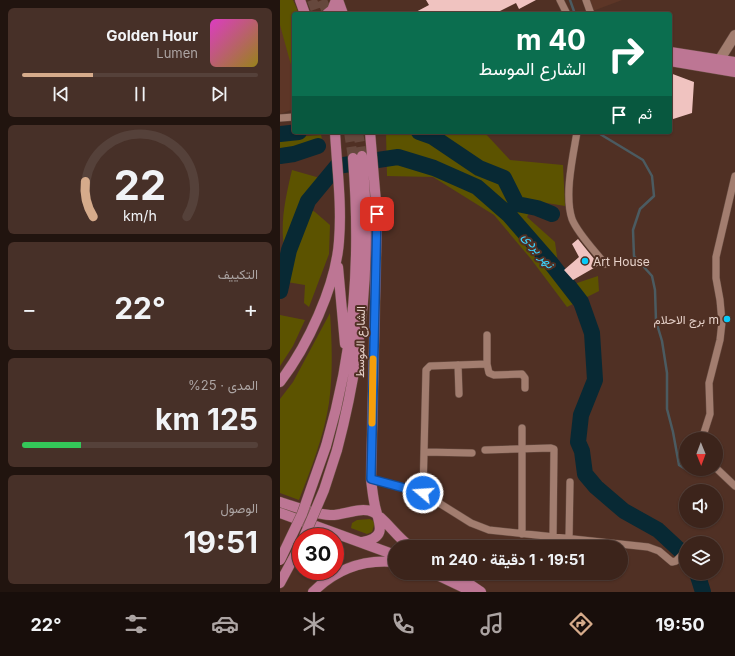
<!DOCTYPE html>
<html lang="ar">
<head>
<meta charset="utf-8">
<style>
  :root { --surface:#3c241b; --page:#473028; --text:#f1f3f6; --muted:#aca4a3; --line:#55413a; --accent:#d6ab8b }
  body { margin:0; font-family:Inter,Vazirmatn,sans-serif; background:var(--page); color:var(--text); direction:rtl; height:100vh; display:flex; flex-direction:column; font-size:15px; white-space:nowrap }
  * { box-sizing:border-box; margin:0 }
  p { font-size:13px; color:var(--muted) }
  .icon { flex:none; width:22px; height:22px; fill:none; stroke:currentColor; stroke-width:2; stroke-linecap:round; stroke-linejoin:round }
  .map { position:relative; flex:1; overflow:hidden; direction:ltr }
  .sheet { display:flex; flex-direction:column; gap:8px; padding:8px; background:#21140f; width:280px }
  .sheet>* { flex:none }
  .banner { position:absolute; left:12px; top:12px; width:380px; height:122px; border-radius:4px; box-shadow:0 1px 3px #0004,0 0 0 1px var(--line); direction:rtl; background:#0b6e4f; color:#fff; overflow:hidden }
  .needle { width:26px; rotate:179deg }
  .tools { position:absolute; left:399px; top:432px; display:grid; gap:8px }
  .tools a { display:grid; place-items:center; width:44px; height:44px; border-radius:50%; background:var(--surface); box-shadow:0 1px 3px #0004,0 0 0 1px var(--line); font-size:20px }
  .speed { position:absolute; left:12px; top:528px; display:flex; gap:8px; font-size:20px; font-weight:700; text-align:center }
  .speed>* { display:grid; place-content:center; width:52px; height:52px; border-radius:50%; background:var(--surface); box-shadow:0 1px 3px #0004,0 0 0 1px var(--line); line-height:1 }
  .speed .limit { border:6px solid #d22; background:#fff; color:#111 }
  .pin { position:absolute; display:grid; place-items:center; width:34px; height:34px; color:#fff; margin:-17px; border-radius:8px; box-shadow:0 2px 6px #0006 }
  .me { position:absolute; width:44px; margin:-22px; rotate:288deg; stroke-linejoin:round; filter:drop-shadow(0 0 3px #0008) }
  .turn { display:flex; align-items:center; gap:14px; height:84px; padding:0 20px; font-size:18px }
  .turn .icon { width:52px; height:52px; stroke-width:2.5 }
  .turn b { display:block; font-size:28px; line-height:34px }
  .then { display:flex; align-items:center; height:38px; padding:0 20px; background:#0003; gap:8px; font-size:15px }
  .big { font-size:30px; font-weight:700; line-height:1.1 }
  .sheet .card { flex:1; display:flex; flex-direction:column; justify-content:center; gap:6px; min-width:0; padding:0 14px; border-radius:6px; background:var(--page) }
  .sheet .dial { align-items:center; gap:0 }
  .dial svg { height:104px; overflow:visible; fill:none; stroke:var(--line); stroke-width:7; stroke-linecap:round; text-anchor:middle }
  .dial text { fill:var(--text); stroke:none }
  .song { display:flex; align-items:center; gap:12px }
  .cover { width:48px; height:48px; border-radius:6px; background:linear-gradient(135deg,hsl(310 70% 55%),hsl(50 70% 35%)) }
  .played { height:4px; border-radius:2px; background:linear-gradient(90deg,var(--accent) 30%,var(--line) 30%) }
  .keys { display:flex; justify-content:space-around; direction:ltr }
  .heat { display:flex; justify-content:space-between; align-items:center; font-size:22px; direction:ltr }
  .charge { height:6px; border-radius:3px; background:linear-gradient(90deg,#34c759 25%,var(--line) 0) }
  .trip { position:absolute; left:108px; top:540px; width:240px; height:40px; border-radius:20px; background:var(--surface); box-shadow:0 1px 3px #0004,0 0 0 1px var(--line); font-weight:700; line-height:40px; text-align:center; direction:rtl }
  .dock { display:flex; height:64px; justify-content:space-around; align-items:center; background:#180e0b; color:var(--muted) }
  .dock .icon { width:28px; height:28px }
  .dock .on { color:var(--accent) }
  .dock b { font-size:18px; color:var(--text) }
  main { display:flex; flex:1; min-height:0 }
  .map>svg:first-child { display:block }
  .built { fill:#5d3627 }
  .green { fill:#5c5300 }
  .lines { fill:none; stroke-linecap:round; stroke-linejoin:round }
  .stream { stroke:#4b5b61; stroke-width:2.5 }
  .river { stroke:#082934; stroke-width:16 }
  .building { fill:#f0c3c0 }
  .primary-tunnel { stroke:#66483d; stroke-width:10; stroke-dasharray:10 5; stroke-linecap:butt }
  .street-casing { stroke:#6a4f44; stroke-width:8 }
  .secondary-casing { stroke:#6a4f44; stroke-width:11 }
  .primary-casing { stroke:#6a4f44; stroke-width:11 }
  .street { stroke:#a27d6f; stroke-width:7 }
  .secondary { stroke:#a27d6f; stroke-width:10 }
  .primary { stroke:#bd7694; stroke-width:10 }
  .primary-bridge-casing { stroke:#6a4f44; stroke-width:11; stroke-linecap:butt }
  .primary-bridge { stroke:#bd7694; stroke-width:10 }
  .route-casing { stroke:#114b97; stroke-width:10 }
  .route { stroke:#1a73e8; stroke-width:7 }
  .slow { stroke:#f59e0b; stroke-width:7 }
  .poi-dot { fill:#07cbf9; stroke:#503024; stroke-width:1.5 }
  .labels { text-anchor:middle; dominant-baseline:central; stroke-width:4; stroke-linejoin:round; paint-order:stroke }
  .poi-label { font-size:12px; fill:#e6d1c9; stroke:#503024; text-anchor:start }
  .street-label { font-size:12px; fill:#e6d1c9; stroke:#503024 }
  .water-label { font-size:13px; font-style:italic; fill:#3dd2fd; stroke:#503024 }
</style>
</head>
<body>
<main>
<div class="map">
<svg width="455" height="592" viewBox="0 0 455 592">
  <rect width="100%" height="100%" fill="#503024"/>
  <path class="built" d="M0,0H13L19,14H14V109L0,114Z
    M306,0H342L310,12Z"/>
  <path class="green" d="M0,0H13L19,14H14V76L0,25Z
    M106,132H204L230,160L283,165L285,206L255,201L247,217L275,242L278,264L294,284L318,276L319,291L287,307L251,259L214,215L153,177L107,176Z
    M41,135L42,139L14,154L0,155V138Z
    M12,170L40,178L25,198L6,251L0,272V255L4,246C0,222 6,195 12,170Z
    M30,209L35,212L50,225L49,254L29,307L24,303L25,285L7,282Z
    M0,311V315L25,320L13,346L0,366Z
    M50,313C52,343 53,373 49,403C44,436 31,469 19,500L0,493V399L13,382Z
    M90,519L95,522L92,532L87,534L71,528L72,523L77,520Z"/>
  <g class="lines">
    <path class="stream" d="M290,0L295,14
      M320,132V134L363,160L372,176L374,196L360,209L353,230L354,256L372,276L375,290L376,321L382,341L387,373V409L393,432L399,465L407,470L421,469"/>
    <path class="river" d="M139,132L153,137L199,168L224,178L237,204L257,208L272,214
      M0,134L19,132
      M0,156L14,154L38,146
      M0,291L9,250L28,201L57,166L118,157L154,168L197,187L229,215L270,262L301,302L312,333L315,380L301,415L298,442L302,451L305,474L316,487L344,511L378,530L406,556
      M417,573L423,592"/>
  </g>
  <path class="building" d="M146,0H256L239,9L236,3L214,14H132L149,5Z
    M390,73L414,82L412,113L390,120Z
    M298,239L319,265L293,280L284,270L299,257L292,244Z"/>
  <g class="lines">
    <path class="primary-tunnel" d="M32,0L37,14
      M42,0L48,14
      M69,132L73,158
      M78,132L82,156"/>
    <defs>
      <path id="street" d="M280,0L287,14
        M306,0L311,14
        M0,118L14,117
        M297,132C293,156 284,195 292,219C298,234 315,251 325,264
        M207,335V364L209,373L214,375L242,374L245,378V388
        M178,365L179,394
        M422,439L430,414L429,383L440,340L442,322L440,300L436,278V257L455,176
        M205,450L271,448L274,449L273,537
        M145,452L192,453
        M436,468L455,486
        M91,479L143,493L191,523L209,530L368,547L379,551L392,562L396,561L406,551
        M143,493L146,370L150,366L207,364
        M242,534V428
        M289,539L290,482"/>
      <path id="secondary" d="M440,67V59L455,35"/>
      <path id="primary" d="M20,0L25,14
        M58,0L63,14
        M47,14L52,10L56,0
        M390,52L455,62
        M390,61L455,72
        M58,267L65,344
        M0,382C27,347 56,286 59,241C62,205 57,168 55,132
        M46,446C75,348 81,259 73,158
        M57,450C83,352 92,257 82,156
        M0,502C16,507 33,514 50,515C63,516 80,506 93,512C104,517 117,538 131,547
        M0,513L115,555
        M83,542C108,537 99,524 95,506C93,497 92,488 91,479L97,214L90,132
        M153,573L193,592
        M173,573L201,592
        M0,583L21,544
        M33,592C56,569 82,559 115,562"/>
    </defs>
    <use href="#street" class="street-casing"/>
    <use href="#secondary" class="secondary-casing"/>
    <use href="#primary" class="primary-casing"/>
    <use href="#street" class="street"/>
    <use href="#secondary" class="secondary"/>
    <use href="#primary" class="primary"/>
    <defs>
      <path id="primary-bridge" d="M24,537L44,490L57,450
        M0,560L22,514L46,446"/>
    </defs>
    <use href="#primary-bridge" class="primary-bridge-casing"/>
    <use href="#primary-bridge" class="primary-bridge"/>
  </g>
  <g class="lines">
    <defs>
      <path id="route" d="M97,214L91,479L143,493"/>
    </defs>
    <use href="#route" class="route-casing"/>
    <use href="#route" class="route"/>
    <path class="slow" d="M92,423L93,359"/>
  </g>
  <g class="poi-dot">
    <circle cx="305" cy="261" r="4"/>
    <circle cx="447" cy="319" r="4"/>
  </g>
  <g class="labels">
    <g class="poi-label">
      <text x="313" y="261">Art House</text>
      <text x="439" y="319" text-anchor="end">برج الاحلام m</text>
    </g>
    <g class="street-label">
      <text transform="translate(80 342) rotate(-89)">الشارع الموسط</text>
    </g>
    <g class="water-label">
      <text transform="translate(259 250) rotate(51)">نهر بردى</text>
    </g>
  </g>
</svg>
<div class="tools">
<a><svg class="needle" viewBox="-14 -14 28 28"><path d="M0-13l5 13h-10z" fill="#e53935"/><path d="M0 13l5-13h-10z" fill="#aca4a3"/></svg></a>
<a><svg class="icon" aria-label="sound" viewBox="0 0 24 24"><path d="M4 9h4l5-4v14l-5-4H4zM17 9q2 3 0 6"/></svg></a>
<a><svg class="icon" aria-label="layers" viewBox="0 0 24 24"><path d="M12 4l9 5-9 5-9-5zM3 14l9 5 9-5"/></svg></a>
</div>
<div class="speed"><div class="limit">30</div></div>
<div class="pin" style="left:97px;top:214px;background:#d93025"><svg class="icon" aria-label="arrive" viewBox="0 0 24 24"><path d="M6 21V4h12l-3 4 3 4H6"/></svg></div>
<svg class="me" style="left:143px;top:493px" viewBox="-20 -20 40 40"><circle r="17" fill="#1a73e8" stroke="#fff" stroke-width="3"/><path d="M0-11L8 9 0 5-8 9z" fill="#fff"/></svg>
<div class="trip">19:51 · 1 دقيقة · 240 m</div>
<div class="banner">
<div class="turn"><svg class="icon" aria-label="right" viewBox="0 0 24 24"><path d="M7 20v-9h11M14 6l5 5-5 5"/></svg><div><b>40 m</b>الشارع الموسط</div></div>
<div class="then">ثم<svg class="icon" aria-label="arrive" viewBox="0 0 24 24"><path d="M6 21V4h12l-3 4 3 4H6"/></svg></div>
</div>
</div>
<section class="sheet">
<div class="card">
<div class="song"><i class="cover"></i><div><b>Golden Hour</b><p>Lumen</p></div></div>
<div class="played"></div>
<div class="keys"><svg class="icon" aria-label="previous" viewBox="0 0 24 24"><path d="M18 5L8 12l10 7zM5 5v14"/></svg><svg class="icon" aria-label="pause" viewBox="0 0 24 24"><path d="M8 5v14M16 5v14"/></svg><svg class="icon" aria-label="next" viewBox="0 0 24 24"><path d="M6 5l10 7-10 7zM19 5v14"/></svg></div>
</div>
<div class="card dial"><svg viewBox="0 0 100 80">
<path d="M14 69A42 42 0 1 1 86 69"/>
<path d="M14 69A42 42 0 0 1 8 42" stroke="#d6ab8b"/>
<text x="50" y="56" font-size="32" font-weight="700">22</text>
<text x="50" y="72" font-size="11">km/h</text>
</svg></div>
<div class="card"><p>التكييف</p>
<div class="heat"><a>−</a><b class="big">22°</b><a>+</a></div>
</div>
<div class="card"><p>المدى · 25%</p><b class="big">125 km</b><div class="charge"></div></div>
<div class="card"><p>الوصول</p><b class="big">19:51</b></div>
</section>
</main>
<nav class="dock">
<b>19:50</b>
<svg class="icon on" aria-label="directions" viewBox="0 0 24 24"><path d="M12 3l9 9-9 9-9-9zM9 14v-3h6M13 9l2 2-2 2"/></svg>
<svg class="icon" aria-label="music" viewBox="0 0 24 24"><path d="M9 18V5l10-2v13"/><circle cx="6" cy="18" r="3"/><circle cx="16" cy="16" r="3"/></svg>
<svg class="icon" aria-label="phone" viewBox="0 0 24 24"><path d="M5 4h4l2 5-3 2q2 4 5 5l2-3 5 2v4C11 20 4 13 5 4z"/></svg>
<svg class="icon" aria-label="climate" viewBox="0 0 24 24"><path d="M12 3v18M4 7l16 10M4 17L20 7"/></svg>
<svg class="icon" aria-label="car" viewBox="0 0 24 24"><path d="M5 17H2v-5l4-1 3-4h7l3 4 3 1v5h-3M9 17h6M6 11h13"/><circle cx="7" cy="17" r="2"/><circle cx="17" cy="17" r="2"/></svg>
<svg class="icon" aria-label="filters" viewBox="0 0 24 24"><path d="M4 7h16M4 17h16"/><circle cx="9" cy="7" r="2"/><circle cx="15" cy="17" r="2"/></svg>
<b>22°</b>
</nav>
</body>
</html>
